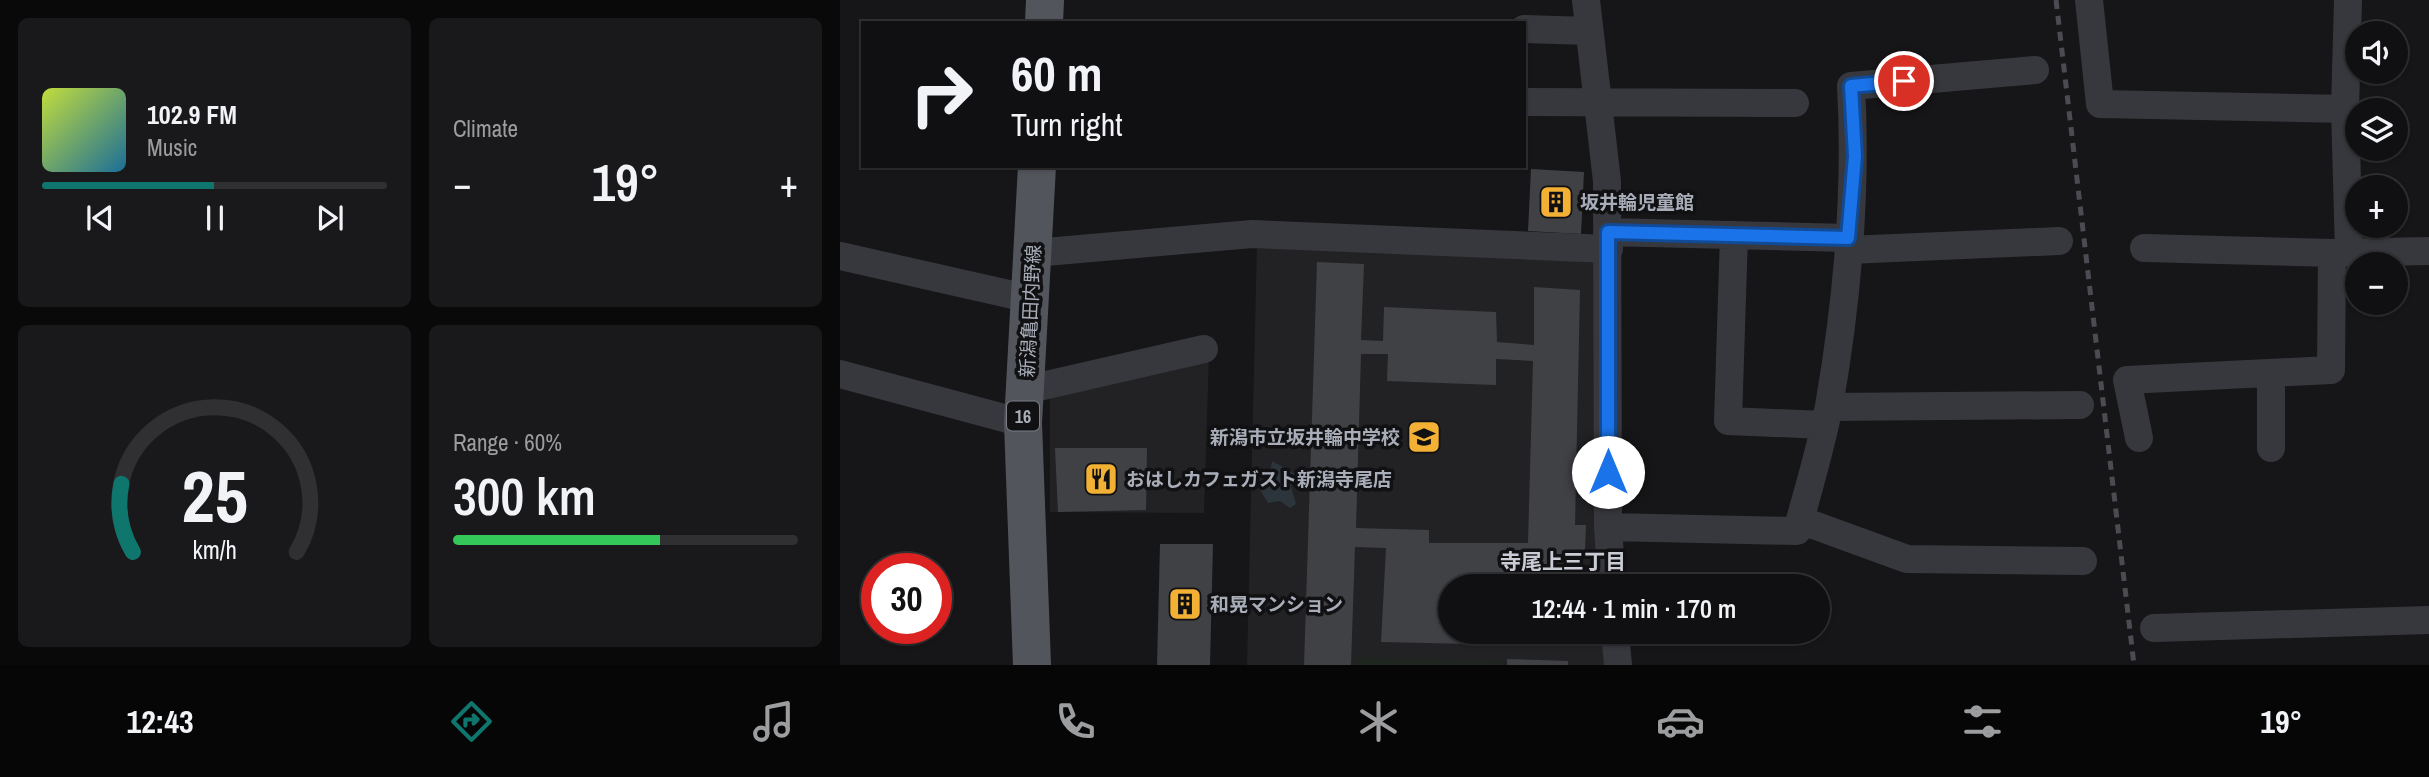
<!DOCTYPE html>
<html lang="en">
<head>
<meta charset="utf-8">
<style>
  :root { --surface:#101012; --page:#19191b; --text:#f1f3f6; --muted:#9c9d9f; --line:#303032; --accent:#0f766e }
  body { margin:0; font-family:"Archivo Narrow","Noto Sans JP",sans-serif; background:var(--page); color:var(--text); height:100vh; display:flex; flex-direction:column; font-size:26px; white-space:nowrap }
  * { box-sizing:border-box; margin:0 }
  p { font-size:23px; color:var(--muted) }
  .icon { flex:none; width:38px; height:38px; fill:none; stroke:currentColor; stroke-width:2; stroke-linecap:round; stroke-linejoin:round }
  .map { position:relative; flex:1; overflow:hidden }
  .drawer { display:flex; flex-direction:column; gap:18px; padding:18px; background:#09090a; width:840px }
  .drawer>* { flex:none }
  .guide { position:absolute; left:21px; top:21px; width:665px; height:147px; border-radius:0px; box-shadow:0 2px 5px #0004,0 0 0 2px var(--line); background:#101012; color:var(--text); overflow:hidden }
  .controls { position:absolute; left:1505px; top:21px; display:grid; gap:14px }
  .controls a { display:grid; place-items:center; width:63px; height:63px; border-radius:50%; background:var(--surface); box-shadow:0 2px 5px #0004,0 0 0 2px var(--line); font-size:35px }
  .speed { position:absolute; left:21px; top:553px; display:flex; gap:14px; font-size:35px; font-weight:700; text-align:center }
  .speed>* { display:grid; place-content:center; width:91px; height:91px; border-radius:50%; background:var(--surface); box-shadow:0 2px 5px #0004,0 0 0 2px var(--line); line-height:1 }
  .speed .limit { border:10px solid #d22; background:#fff; color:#111 }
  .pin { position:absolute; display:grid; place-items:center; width:60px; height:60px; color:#fff; margin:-30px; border:4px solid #fff; border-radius:50%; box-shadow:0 2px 7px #0007 }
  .me { position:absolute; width:77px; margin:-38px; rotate:0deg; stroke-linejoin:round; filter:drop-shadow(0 0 5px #0008) }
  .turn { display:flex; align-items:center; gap:24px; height:147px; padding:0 35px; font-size:32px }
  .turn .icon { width:91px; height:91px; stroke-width:2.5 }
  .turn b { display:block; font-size:49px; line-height:60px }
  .big { font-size:52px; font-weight:600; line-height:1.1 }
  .drawer .tile { flex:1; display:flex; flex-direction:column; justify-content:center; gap:10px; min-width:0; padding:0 24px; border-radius:10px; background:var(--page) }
  .drawer .dial { align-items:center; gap:0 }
  .dial svg { height:182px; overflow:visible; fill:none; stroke:var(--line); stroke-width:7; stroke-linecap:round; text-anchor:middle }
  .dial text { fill:var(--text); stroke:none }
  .song { display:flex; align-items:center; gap:21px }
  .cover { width:84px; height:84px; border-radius:10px; background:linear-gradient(135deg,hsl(70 70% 55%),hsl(200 70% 35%)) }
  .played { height:7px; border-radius:4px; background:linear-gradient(90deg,var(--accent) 50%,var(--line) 50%) }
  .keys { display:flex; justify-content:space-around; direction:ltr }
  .heat { display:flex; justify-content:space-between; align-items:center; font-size:38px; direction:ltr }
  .charge { height:10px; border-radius:5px; background:linear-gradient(90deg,#34c759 60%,var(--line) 0) }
  .drawer .tiles { flex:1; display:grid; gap:18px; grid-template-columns:repeat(2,1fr) }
  .trip { position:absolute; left:598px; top:574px; width:392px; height:70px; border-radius:35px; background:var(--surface); box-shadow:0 2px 5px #0004,0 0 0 2px var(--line); font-weight:600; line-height:70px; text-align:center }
  .tab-bar { display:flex; height:112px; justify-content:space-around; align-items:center; background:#060607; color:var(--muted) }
  .tab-bar .icon { width:49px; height:49px }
  .tab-bar .selected { color:var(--accent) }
  .tab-bar b { font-size:32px; color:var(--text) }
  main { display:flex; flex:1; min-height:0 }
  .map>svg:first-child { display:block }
  .built { fill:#222225 }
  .green { fill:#1e261f }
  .water { fill:#2c353c }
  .building { fill:#404145; fill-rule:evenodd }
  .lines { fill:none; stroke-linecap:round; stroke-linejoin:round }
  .street { stroke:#37383d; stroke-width:28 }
  .primary { stroke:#53555c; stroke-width:38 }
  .rail { stroke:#4a4c52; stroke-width:5; stroke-dasharray:9 7; stroke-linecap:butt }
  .route-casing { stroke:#114b97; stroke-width:18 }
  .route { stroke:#1a73e8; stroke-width:12 }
  .labels { text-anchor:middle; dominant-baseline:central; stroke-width:7; stroke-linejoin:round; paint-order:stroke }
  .shield { fill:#111113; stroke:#7b7e86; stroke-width:2 }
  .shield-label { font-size:18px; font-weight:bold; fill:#a8adb8 }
  .poi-label { font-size:19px; font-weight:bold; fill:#a8adb8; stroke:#111113; text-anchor:start }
  .street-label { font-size:19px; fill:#a8adb8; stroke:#111113 }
  .neighbourhood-label { font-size:21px; font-weight:bold; fill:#c9ccd4; stroke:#111113 }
</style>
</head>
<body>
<main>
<section class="drawer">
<div class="tiles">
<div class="tile">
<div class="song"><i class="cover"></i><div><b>102.9 FM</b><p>Music</p></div></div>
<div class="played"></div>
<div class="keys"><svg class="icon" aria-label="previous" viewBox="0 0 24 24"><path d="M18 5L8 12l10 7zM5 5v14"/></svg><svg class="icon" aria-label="pause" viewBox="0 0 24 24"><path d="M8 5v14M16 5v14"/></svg><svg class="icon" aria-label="next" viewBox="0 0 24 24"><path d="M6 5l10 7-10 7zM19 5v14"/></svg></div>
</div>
<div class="tile"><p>Climate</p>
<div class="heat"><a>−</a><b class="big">19°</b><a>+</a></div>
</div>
<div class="tile dial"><svg viewBox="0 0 100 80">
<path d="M14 69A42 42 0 1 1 86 69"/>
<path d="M14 69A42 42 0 0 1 9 39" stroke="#0f766e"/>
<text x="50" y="56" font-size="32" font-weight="700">25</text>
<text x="50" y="72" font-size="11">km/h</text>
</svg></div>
<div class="tile"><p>Range · 60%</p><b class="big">300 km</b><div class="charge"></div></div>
</div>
</section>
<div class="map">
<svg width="1589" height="665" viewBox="0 0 1589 665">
  <rect width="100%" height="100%" fill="#161618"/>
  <path class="built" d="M417,244L759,257L760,586H611V632H762L764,665H407Z
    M369,354L364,513L210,512V388Z"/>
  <path class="green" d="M515,657L659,662V665H515Z"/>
  <path class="water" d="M432,461L455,474L451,487L456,504L450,508L440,501L428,503L419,488L430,473Z"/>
  <path class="building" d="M691,169L744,172L741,234L688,231Z
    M477,262L524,264L521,340L543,341L544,307L656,312L657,342L694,345V287L740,290L735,525H746L745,551L728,552L727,586H611V632H725L724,646L541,642L546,548L515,547L511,665H464ZM521,354H548L547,381L656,385V359L693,361L688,543H589V530L516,528Z
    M215,448H307L306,510L218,512Z
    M320,544H373L370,665H317Z
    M667,659L728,661V665H667Z"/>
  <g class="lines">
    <path class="street" d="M746,0L767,181L768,527L772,586
      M1249,0L1260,104L1505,109
      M1508,0L1505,109L1509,252
      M684,29L749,31
      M684,102L955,103
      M768,232L1008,238
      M894,235L888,421L984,425
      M1304,248L1492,253L1589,251
      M1008,250L1219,241
      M194,253L412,234L769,249
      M0,256L191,299
      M0,374L183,423
      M185,390L364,349
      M989,407L1240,405
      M1299,438L1287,380L1491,370L1492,253
      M1431,448V373
      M960,520L1067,559L1243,561
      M768,527L957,531C968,490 981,448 989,406C1007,302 1017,192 1011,86L1195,70
      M1314,628L1589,620
      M775,632L778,665"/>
    <path class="primary" d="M204,23L205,0
      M192,665L183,423L197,166"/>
    <path class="rail" d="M1216,0L1294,665"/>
  </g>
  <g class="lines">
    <defs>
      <path id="route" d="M768,472V232L1008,238L1015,156L1011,86L1064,81"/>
    </defs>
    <use href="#route" class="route-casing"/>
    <use href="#route" class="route"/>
  </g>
  <defs>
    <symbol id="building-square" viewBox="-11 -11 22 22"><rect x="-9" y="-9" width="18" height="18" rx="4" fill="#f2b134" stroke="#111113"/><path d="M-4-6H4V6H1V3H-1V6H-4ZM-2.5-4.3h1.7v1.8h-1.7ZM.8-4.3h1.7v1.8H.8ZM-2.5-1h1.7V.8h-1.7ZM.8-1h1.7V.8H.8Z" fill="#111"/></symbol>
    <symbol id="school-square" viewBox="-11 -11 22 22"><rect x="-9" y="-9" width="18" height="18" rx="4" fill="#f2b134" stroke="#111113"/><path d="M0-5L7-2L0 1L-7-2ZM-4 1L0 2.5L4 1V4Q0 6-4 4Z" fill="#111"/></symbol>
    <symbol id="restaurant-square" viewBox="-11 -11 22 22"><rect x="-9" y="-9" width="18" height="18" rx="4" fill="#f2b134" stroke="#111113"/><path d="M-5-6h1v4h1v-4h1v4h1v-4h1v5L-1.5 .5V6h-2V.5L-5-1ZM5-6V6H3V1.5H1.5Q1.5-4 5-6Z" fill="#111"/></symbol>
  </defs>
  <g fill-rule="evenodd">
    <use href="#building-square" x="697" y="183" width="38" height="38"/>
    <use href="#school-square" x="565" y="418" width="38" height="38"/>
    <use href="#restaurant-square" x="242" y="460" width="38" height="38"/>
    <use href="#building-square" x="326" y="585" width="38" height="38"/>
  </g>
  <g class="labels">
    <rect class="shield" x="167" y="401.5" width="32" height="29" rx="5"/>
    <g class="shield-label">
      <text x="183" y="416">16</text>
    </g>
    <g class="poi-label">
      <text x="740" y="202">坂井輪児童館</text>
      <text x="560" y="437" text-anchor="end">新潟市立坂井輪中学校</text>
      <text x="286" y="479">おはしカフェガスト新潟寺尾店</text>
      <text x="370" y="604">和晃マンション</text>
    </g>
    <g class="street-label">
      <text transform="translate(190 311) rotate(-87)">新潟亀田内野線</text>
    </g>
    <g class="neighbourhood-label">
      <text x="723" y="561">寺尾上三丁目</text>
    </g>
  </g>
</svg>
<div class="controls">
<a><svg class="icon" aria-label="sound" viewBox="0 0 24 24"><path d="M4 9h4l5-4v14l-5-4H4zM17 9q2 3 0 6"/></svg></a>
<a><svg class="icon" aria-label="layers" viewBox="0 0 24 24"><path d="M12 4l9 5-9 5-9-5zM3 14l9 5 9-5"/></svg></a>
<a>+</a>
<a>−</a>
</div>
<div class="speed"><div class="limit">30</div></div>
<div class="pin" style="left:1064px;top:81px;background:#d93025"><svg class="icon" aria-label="arrive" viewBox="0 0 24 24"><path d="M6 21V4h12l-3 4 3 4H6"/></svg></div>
<svg class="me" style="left:768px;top:472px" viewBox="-20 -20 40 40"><circle r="19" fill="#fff"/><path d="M0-13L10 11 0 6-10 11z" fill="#1a73e8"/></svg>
<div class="trip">12:44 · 1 min · 170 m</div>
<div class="guide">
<div class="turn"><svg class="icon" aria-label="right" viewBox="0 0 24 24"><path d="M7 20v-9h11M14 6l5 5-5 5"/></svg><div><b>60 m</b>Turn right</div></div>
</div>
</div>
</main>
<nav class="tab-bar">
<b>12:43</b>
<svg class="icon selected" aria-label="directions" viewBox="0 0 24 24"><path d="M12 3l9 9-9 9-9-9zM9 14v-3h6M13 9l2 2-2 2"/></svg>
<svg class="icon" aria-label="music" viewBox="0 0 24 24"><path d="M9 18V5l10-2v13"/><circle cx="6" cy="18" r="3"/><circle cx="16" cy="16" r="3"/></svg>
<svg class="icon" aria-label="phone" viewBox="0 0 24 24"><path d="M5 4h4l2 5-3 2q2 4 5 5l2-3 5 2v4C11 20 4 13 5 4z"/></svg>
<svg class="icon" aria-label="climate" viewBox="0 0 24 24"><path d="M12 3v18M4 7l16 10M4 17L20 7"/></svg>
<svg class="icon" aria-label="car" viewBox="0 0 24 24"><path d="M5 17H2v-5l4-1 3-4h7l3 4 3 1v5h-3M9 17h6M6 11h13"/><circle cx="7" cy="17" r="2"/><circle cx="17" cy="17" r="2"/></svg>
<svg class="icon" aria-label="filters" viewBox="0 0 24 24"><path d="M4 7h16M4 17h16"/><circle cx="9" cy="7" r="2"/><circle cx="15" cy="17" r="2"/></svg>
<b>19°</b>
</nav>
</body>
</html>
